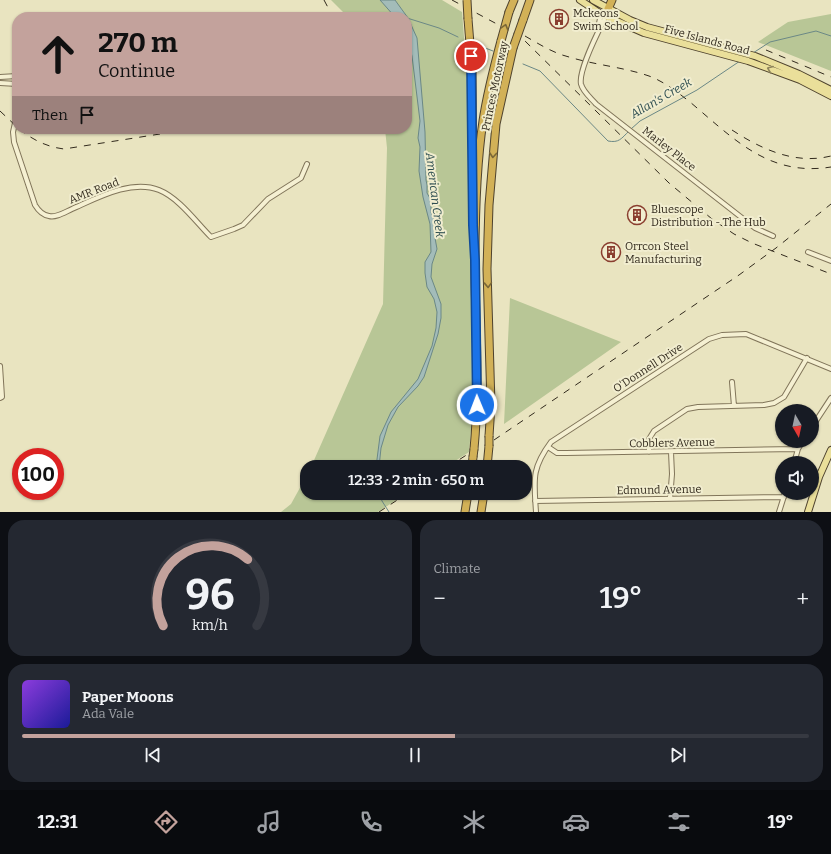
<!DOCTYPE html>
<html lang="en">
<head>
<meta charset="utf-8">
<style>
  :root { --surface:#171b24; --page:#242831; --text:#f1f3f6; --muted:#9ea1a6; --line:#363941; --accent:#c3a29c }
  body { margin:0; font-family:Bitter,serif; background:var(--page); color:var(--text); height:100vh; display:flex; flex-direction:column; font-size:15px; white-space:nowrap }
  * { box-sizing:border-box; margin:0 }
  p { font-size:13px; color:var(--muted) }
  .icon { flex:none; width:22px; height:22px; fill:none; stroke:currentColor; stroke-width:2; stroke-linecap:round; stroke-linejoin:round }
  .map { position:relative; height:512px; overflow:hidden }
  .panel { display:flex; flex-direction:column; gap:8px; padding:8px; background:#0d0f14; flex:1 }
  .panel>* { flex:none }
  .top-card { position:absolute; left:12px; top:12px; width:400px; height:122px; border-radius:16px; box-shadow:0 1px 3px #0004; background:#c3a29c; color:#111; overflow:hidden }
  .needle { width:26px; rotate:171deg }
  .fabs { position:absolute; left:775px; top:404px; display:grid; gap:8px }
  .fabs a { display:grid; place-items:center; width:44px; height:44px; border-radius:50%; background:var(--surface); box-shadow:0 1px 3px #0004; font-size:20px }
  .speed { position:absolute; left:12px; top:448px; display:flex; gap:8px; font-size:20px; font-weight:700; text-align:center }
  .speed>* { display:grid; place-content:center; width:52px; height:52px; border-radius:50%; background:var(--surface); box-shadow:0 1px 3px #0004; line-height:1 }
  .speed .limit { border:6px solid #d22; background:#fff; color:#111 }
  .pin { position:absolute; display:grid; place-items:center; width:34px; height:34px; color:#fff; margin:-17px; border:2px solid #fff; border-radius:50%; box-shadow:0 1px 4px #0007 }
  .me { position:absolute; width:44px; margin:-22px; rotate:359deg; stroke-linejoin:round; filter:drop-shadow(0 0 3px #0008) }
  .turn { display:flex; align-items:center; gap:14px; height:84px; padding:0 20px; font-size:18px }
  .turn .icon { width:52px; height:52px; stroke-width:2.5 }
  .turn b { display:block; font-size:28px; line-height:34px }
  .then { display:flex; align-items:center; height:38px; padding:0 20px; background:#0003; gap:8px; font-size:15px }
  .big { font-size:30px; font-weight:600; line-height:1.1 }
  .panel .card { flex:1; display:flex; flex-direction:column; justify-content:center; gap:6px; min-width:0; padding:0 14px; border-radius:16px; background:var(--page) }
  .panel .dial { align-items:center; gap:0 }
  .dial svg { height:104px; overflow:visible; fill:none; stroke:var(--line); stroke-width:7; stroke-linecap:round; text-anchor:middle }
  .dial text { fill:var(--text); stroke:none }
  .song { display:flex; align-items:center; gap:12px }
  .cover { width:48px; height:48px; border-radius:6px; background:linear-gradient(135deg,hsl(270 70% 55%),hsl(240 70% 35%)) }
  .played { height:4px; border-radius:2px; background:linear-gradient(90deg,var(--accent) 55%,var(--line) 55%) }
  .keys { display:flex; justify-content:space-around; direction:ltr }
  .heat { display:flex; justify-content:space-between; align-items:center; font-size:22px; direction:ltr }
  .panel .tiles { flex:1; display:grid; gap:8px; grid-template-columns:1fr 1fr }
  .card:last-child { grid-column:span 2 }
  .trip { position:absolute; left:300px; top:460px; width:232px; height:40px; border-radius:16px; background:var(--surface); box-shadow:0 1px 3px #0004; font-weight:600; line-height:40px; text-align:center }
  .dock { display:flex; height:64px; justify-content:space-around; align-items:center; background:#090b0e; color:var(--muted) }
  .dock .icon { width:28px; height:28px }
  .dock .current { color:var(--accent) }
  .dock b { font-size:18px; color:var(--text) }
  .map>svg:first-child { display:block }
  .green { fill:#b8c696 }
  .water { fill:#a3bcb9; stroke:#6b8886 }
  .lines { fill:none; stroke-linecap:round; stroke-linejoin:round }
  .stream { stroke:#6b8886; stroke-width:1 }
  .minor-casing { stroke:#81755a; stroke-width:6 }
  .primary-casing { stroke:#4f432e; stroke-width:8 }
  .motorway-casing { stroke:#4f432e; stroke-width:9 }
  .minor { stroke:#f5f0d2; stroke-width:4 }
  .primary { stroke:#eadf9a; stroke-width:6 }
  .motorway { stroke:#d2b157; stroke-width:7 }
  .rail { stroke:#322a1d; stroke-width:1; stroke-dasharray:7 7; stroke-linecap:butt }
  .motorway-bridge-casing { stroke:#4f432e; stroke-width:9; stroke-linecap:butt }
  .motorway-bridge { stroke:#d2b157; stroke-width:7 }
  .oneway { stroke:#7a6737 }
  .oneway2 { stroke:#8e845c }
  .route-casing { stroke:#114b97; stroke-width:10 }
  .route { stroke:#1a73e8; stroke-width:7 }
  .labels { text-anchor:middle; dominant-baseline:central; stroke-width:4; stroke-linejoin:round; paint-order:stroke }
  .poi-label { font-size:11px; fill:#322a1d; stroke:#f1edcf; text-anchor:start }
  .street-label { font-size:11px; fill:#322a1d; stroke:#f1edcf }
  .water-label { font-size:12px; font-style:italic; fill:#2d4d50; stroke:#f1edcf }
</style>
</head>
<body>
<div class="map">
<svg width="831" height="512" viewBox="0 0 831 512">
  <rect width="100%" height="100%" fill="#e9e4c0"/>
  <path class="green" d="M331,0H442L462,12L468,87L473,409L469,452L446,467H311L383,304L387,148L385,129H407V17H348Z
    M831,14V71L758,42L788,22Z
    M510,298L621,342L504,424Z
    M307,475V493H407L378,512H281L291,504Z"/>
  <path class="water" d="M380,0H395L408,18L417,38L425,132L426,180L427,185V193L431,200V212L436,225L437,233L435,238L437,249L432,264L431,277L441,304V318L438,334L424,377L418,386L398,407L388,425L381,448L379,467H376L380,436L391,412L418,379L432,346L436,328L437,312L434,299L427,287L425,273V262L431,252L430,224L423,197L419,171L420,147L418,138L420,121L412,56L407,38V17H395Z"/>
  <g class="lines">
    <path class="stream" d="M407,18L439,28L458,37
      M475,44L493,51
      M753,53L770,42L816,31L831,36
      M523,64L540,71L608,141C619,143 621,139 629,131
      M631,129L640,121L697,90L740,61
      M379,493L382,501L389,512"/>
    <defs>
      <path id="minor" d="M606,16C599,30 578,70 581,84C583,92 591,98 596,104L755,228L773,236
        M113,17L121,16L126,17
        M598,28L601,14
        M0,77L17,76
        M0,83L17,84
        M17,114L13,132L14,142L35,205C38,210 42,215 49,216C56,218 65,212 72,209C97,198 131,179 159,190C179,198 196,222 211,237L234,229L243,225L268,199L301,178L307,164
        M808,252L831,261
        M0,366L2,397L0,398
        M732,382L734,406
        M812,427L831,398
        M548,447L557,453H566L798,449
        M649,452V439L654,431L687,409L698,407L764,405L774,403L784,397L807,358
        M794,463L798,449L803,441
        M670,499L672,474L671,452
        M535,501L784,497
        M536,512C534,480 531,469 551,442L709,339L722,335L746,334L831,369
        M779,512L785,493"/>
      <path id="primary" d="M580,0L601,14L644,33L748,61L800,80L831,96
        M593,0L630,20L647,27L755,56L799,74L831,90
        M808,512L819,477L831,450"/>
      <path id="motorway" d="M608,9L612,0
        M509,12L514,0
        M468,19L472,69L473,202
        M523,20L530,0
        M489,436L491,405L487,269L489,205L496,124L513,48
        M474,449C480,387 475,323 475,261C475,214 476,167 483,121C487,94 494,67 501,41
        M472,467L473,457
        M487,467L489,446
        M465,512L468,493
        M481,512L484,493"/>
    </defs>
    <use href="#minor" class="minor-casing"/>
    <use href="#primary" class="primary-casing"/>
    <use href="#motorway" class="motorway-casing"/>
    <use href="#minor" class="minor"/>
    <use href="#primary" class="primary"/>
    <use href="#motorway" class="motorway"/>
    <path class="rail" d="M324,0L333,17
      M452,0L510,31L524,40L669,183L712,219L734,234L752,243L831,274
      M525,36C539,44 553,53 569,57C595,65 623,67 649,76C665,82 677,92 690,102C734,139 769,177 831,167
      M766,50L831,77
      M0,111L17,127
      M19,129C33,140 47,147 64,149L192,129
      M732,130C761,149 795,165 831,156
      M494,440L739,275L776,248L831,204
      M448,467L468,454
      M379,512L408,493"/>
    <defs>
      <path id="motorway-bridge" d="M467,0L468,19
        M501,41L509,12
        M513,48L523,20
        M489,446V436
        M473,457L474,449"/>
    </defs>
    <use href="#motorway-bridge" class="motorway-bridge-casing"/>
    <use href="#motorway-bridge" class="motorway-bridge"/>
  </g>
  <defs><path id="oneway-chevron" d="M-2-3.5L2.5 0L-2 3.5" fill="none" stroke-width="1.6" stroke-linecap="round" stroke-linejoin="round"/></defs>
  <g class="oneway">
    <use href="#oneway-chevron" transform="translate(505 27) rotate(-74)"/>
    <use href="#oneway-chevron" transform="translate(493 155) rotate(95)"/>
    <use href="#oneway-chevron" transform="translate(488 285) rotate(88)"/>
  </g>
  <use class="oneway2" href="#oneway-chevron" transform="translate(770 69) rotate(-159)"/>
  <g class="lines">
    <defs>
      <path id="route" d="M471,56L473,225L475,260L477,405"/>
    </defs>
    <use href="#route" class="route-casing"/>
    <use href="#route" class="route"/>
  </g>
  <defs>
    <symbol id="building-ring" viewBox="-11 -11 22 22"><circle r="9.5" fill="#f1edcf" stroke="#8a3e2f" stroke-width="1.5"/><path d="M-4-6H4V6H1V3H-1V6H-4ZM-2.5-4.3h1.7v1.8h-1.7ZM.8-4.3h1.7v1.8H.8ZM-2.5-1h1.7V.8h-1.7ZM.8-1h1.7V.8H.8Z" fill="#8a3e2f"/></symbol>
  </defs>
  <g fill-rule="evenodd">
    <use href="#building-ring" x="548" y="8" width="22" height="22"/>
    <use href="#building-ring" x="626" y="204" width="22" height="22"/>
    <use href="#building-ring" x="600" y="241" width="22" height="22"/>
  </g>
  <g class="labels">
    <g class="poi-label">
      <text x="573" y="13">Mckeons<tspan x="573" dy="13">Swim School</tspan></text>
      <text x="651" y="209">Bluescope<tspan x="651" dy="13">Distribution - The Hub</tspan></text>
      <text x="625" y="246">Orrcon Steel<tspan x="625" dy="13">Manufacturing</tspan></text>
    </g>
    <g class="street-label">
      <text transform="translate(707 40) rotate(15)">Five Islands Road</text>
      <text transform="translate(495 86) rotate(-78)">Princes Motorway</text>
      <text transform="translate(669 149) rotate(38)">Marley Place</text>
      <text transform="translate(94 191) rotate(-21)">AMR Road</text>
      <text transform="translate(648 368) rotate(-33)">O'Donnell Drive</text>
      <text transform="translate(672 443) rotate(-1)">Cobblers Avenue</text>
      <text transform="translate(659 490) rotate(-1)">Edmund Avenue</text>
    </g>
    <g class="water-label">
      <text transform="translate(661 98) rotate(-30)">Allan's Creek</text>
      <text transform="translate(435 195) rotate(83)">American Creek</text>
    </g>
  </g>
</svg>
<div class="fabs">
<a><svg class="needle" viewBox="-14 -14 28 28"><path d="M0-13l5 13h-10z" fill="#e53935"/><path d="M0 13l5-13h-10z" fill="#9ea1a6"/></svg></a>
<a><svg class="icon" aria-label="sound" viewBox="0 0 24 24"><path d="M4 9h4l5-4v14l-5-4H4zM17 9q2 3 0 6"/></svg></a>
</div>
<div class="speed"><div class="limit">100</div></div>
<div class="pin" style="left:471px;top:56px;background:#d93025"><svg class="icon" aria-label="arrive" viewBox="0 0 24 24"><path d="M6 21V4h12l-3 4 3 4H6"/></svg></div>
<svg class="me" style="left:477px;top:405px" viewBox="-20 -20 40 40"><circle r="17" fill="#1a73e8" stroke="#fff" stroke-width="3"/><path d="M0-11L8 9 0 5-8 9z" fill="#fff"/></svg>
<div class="trip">12:33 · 2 min · 650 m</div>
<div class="top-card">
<div class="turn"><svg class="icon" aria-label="ahead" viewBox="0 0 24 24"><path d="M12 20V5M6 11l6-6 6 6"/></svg><div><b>270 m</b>Continue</div></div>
<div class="then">Then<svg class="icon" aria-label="arrive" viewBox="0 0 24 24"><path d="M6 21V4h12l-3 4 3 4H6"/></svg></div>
</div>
</div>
<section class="panel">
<div class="tiles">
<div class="card dial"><svg viewBox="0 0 100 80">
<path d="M14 69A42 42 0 1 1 86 69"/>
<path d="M14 69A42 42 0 0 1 79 18" stroke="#c3a29c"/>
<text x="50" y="56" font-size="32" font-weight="700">96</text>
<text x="50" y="72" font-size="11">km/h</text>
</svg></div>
<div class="card"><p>Climate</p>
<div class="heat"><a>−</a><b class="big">19°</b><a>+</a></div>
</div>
<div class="card">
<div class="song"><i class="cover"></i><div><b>Paper Moons</b><p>Ada Vale</p></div></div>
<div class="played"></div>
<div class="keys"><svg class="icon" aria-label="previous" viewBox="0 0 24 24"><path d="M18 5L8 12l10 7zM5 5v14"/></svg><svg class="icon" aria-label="pause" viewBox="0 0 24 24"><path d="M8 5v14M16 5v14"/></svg><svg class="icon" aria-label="next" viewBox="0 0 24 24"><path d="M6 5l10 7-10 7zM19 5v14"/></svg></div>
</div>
</div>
</section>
<nav class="dock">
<b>12:31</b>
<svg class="icon current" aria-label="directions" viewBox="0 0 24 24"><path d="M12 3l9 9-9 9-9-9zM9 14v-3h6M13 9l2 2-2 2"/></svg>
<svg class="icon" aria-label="music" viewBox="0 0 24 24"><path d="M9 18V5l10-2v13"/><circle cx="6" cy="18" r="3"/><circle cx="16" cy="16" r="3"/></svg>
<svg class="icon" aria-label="phone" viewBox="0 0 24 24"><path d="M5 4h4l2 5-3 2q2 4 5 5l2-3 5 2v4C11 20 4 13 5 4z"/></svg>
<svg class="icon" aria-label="climate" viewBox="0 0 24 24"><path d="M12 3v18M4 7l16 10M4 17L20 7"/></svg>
<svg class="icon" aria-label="car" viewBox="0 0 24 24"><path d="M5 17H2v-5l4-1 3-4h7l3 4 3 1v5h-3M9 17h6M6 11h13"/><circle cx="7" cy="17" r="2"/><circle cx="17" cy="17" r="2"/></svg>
<svg class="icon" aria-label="filters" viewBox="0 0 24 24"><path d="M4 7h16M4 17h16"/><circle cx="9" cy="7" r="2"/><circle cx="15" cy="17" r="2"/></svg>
<b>19°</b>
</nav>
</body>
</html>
